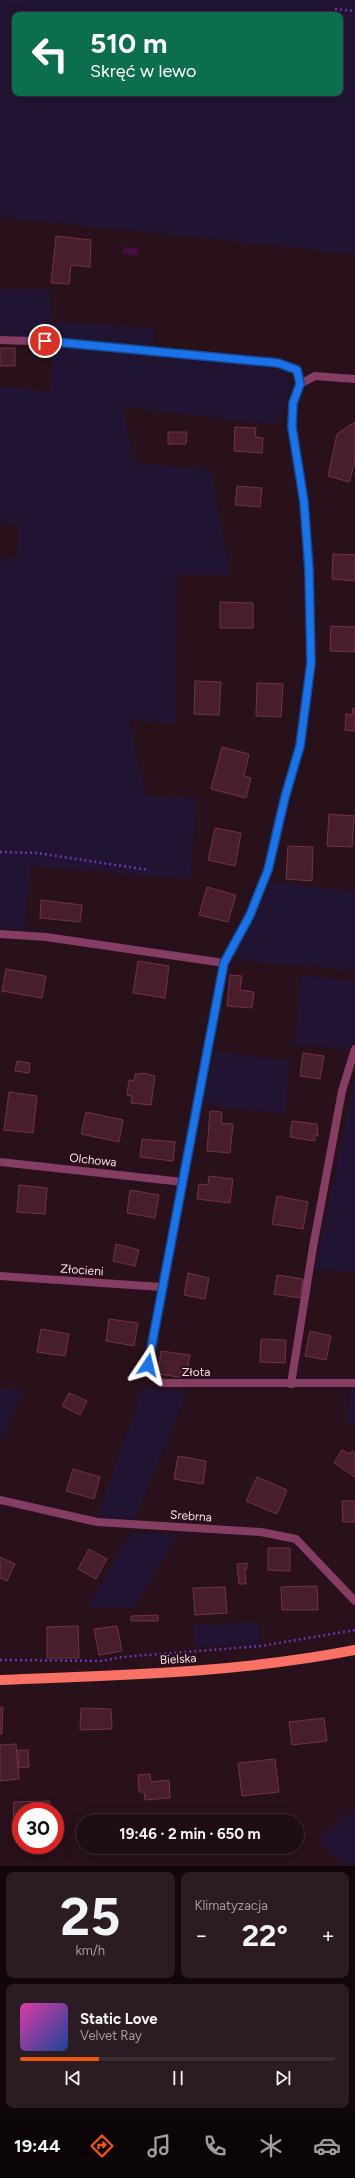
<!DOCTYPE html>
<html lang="pl">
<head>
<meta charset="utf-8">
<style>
  :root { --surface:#1e0d14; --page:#2b1b22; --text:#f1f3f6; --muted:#a19ca0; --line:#3c2d34; --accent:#ea580c }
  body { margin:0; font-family:Figtree,sans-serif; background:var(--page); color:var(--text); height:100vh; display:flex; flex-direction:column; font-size:15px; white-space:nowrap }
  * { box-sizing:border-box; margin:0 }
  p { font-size:13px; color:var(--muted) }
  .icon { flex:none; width:22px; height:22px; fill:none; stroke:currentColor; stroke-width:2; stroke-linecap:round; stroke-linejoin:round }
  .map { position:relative; height:1866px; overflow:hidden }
  .panel { display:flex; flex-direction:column; gap:6px; padding:6px; background:#10070b; flex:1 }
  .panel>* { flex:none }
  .top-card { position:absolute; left:12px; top:12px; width:331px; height:84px; border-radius:8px; box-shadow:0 4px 16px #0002,0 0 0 1px var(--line); background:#0b6e4f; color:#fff; overflow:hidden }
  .speed { position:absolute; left:12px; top:1802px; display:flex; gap:8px; font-size:20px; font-weight:700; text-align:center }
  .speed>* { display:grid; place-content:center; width:52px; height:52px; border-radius:50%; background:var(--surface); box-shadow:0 4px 16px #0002,0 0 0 1px var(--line); line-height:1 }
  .speed .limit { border:6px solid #d22; background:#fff; color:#111 }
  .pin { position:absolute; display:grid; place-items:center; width:34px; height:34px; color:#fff; margin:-17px; border:2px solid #fff; border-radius:50%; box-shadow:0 1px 4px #0007 }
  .me { position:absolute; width:44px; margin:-22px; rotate:10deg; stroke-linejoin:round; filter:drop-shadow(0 0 3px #0008) }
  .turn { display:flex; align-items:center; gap:14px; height:84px; padding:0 12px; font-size:18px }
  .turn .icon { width:52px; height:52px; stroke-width:2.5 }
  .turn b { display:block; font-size:28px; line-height:34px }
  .big { font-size:30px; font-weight:700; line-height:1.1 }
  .panel .card { flex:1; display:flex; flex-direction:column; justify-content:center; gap:6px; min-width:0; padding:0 14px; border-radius:8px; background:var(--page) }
  .panel .dial { align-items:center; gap:0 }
  .dial b { font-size:52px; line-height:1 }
  .song { display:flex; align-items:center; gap:12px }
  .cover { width:48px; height:48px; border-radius:6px; background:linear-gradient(135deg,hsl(320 70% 55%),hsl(220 70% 35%)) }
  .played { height:4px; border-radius:2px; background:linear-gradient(90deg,var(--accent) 25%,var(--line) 25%) }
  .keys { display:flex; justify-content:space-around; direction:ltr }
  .heat { display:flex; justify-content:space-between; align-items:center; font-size:22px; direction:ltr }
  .panel .tiles { flex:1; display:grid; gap:6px; grid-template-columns:1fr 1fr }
  .card:last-child { grid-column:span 2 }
  .trip { position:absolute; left:76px; top:1814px; width:228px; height:40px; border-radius:20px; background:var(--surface); box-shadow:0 4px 16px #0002,0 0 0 1px var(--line); font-weight:700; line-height:40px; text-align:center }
  .dock { display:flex; height:64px; justify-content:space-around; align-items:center; background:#0c0508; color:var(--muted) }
  .dock .icon { width:28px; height:28px }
  .dock .selected { color:var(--accent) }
  .dock b { font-size:18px; color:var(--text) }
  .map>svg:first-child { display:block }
  .green { fill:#211432; fill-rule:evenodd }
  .water { fill:#450d40 }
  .building { fill:#481e2c; stroke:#733148 }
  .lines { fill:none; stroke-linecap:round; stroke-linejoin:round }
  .path { stroke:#6835b6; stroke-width:2.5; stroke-dasharray:2 3; stroke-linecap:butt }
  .lane { stroke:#853e62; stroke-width:8 }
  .street { stroke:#853e62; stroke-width:8 }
  .primary { stroke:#f97165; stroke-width:10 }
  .route-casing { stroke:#114b97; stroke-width:10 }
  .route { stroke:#1a73e8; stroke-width:7 }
  .labels { text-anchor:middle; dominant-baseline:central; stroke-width:4; stroke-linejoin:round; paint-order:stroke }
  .street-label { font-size:12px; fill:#fed9e9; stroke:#28111a }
</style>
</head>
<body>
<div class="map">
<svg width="355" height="1866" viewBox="0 0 355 1866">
  <rect width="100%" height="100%" fill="#28111a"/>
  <path class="green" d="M0,0H355V254L0,217ZM15,15H340V93H15Z
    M0,289H49L53,322L154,328V347L0,339Z
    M53,346L277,368L287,373L292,386L278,425L123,407L134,462L212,471L230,575H177L176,724L129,720L146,796L197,798L190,879L31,866L24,930L0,928V559L16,558L19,523L0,522V386L50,392Z
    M272,882L355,891V971L241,960L234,952Z
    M302,975L355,981V1042L347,1050L294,1043Z
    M215,1051L290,1061L285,1114L203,1104Z
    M355,1075V1273L315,1269Z
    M140,1388L187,1391L135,1519L96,1518L139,1401Z
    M351,1388H355V1426L347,1423Z
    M0,1389L24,1390L0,1440Z
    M131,1532L177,1535L134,1608H88Z
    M258,1622L260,1644L196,1647L193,1625Z
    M355,1809V1866H346L317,1840Z"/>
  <path class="water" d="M123,247L139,248L138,256L123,254Z"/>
  <path class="building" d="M56,236L91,240L90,267L71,265L69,284L51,283Z
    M0,348H15V366H0Z
    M355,422V462L349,482L328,476L337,434Z
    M235,427L256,428L255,437L263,438L262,453L234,451Z
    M168,432H187L186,444H168Z
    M237,486L262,488L260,507L235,505Z
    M333,554L355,555V581L332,579Z
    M220,602L253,603V628H220Z
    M331,626L355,627V652L330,651Z
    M195,681L221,682L219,715L194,714Z
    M257,683L283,684L281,717L256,716Z
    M353,708H355V731L345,730L346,714L352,715Z
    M222,747L249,754L244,776L251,778L246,798L211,789Z
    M329,814L354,816L352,847L327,846Z
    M215,828L241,833L235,866L208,860Z
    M288,846L313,847L312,881L286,879Z
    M207,887L236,895L228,922L199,915Z
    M41,900L82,905L80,922L40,918Z
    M138,961L169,966L165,998L133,993Z
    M6,969L46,976L42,998L2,991Z
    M230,975L242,976L240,990L254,992L252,1008L227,1006Z
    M303,1053L324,1056L320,1079L300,1076Z
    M17,1061L30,1063L29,1073L15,1071Z
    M143,1073L155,1076L151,1105L131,1103L132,1096L127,1095L129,1080L134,1081L135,1074H141Z
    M9,1092L37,1096L33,1133L4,1130Z
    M210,1111L222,1112L221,1123L233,1124L230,1153L207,1151Z
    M86,1112L123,1120L119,1142L81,1134Z
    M292,1121L317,1124L318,1136L315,1135V1141L290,1137Z
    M142,1139L175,1142L173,1161L140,1157Z
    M209,1176L233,1179L230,1203L197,1199L199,1184L208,1185Z
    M19,1185L47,1188L45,1214L17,1212Z
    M130,1190L159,1195L155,1218L127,1213Z
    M277,1196L308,1202L303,1229L272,1224Z
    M116,1244L139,1250L135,1266L113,1261Z
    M188,1273L209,1278L205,1299L184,1295Z
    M277,1275L303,1279L300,1298L274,1294Z
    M109,1319L138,1323L134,1346L106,1341Z
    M41,1329L69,1334L65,1356L37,1352Z
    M310,1331L331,1336L326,1360L305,1356Z
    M261,1339L286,1340L285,1363L260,1362Z
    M161,1351L190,1355L186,1378L158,1374Z
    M69,1393L87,1401L80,1415L62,1406Z
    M342,1450L350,1454L352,1451L355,1453V1477L334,1463Z
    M178,1456L206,1461L203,1484L174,1479Z
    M73,1469L100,1477L94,1499L66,1491Z
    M257,1477L287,1490L277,1514L246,1501Z
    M342,1501H355V1522H343Z
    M268,1548H290V1571L268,1570Z
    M89,1549L107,1559L96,1579L78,1569Z
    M0,1557L15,1564L7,1581L0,1578Z
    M247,1563V1569H245L246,1584H239L237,1564Z
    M317,1586L318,1610H282L281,1587Z
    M225,1587L227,1613L195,1615L193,1588Z
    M158,1615V1621H131V1616Z
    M78,1626L79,1658H47V1627Z
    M117,1626L122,1651L99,1655L94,1629Z
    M0,1707H3L2,1734H0Z
    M81,1708L111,1709L112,1729L80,1730Z
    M324,1718L327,1741L292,1745L289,1722Z
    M16,1744L19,1779L0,1781V1745Z
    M18,1750H28L29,1767L18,1768Z
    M275,1759L279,1792L242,1796L238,1763Z
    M150,1774L151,1782L169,1780L170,1798L145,1800L144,1792H139L138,1775Z
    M50,1801V1811H21V1824H13L14,1802Z"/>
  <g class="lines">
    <path class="path" d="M335,9L355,11
      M0,852L37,853L149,870
      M0,1660L101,1661L122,1657L261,1646L355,1630"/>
    <path class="lane" d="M0,340L60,342L278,363L297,370L300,384L315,376L355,379
      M0,934L46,937L224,963
      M291,1384L313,1247L342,1091L355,1049"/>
    <path class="street" d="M300,384L293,403L292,427L304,502L309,570L311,663L300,746L285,797L268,870L250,915L224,963L148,1365L153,1377L163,1383H355
      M0,1162L183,1182
      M0,1276L161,1287
      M0,1500L97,1522L261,1532L296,1539L355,1601"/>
    <path class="primary" d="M0,1680C119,1675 238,1673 355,1650"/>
  </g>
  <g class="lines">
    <defs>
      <path id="route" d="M45,341L278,363L297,370L300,384L293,403L292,427L304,502L309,570L311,663L300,746L285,797L268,870L250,915L224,963L148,1365"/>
    </defs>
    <use href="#route" class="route-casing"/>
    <use href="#route" class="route"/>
  </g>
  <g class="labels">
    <g class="street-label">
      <text transform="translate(93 1160) rotate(6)">Olchowa</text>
      <text transform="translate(82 1270) rotate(4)">Złocieni</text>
      <text x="196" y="1372">Złota</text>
      <text transform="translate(191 1516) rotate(4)">Srebrna</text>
      <text transform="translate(178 1659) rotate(-3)">Bielska</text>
    </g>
  </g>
</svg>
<div class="speed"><div class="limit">30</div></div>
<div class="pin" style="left:45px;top:341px;background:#d93025"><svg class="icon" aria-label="arrive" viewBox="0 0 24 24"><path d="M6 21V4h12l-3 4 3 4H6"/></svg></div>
<svg class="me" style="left:148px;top:1365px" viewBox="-20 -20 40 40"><path d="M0-17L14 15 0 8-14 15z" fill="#1a73e8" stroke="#fff" stroke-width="4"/></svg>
<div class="trip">19:46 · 2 min · 650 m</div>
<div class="top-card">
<div class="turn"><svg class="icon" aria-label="left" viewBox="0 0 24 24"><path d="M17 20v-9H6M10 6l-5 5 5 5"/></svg><div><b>510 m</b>Skręć w lewo</div></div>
</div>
</div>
<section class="panel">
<div class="tiles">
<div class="card dial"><b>25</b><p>km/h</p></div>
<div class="card"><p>Klimatyzacja</p>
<div class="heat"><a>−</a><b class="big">22°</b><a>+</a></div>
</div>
<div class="card">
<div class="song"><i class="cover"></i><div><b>Static Love</b><p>Velvet Ray</p></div></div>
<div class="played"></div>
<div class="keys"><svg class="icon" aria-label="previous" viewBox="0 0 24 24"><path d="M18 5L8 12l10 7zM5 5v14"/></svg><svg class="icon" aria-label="pause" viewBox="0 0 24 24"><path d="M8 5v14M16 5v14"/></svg><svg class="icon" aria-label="next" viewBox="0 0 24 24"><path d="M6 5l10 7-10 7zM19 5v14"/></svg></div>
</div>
</div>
</section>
<nav class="dock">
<b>19:44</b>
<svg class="icon selected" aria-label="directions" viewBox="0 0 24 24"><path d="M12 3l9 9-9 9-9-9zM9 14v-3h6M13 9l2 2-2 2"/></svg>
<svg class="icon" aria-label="music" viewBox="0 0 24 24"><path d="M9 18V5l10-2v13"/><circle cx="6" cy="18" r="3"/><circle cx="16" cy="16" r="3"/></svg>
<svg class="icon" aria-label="phone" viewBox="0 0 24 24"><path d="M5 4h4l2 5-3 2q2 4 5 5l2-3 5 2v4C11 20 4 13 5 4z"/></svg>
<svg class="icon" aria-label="climate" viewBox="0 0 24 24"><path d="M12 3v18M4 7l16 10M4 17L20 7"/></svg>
<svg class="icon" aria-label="car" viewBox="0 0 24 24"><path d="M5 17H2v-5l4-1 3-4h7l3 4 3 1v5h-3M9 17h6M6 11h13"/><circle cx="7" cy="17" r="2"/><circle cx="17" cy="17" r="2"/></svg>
</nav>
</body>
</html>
